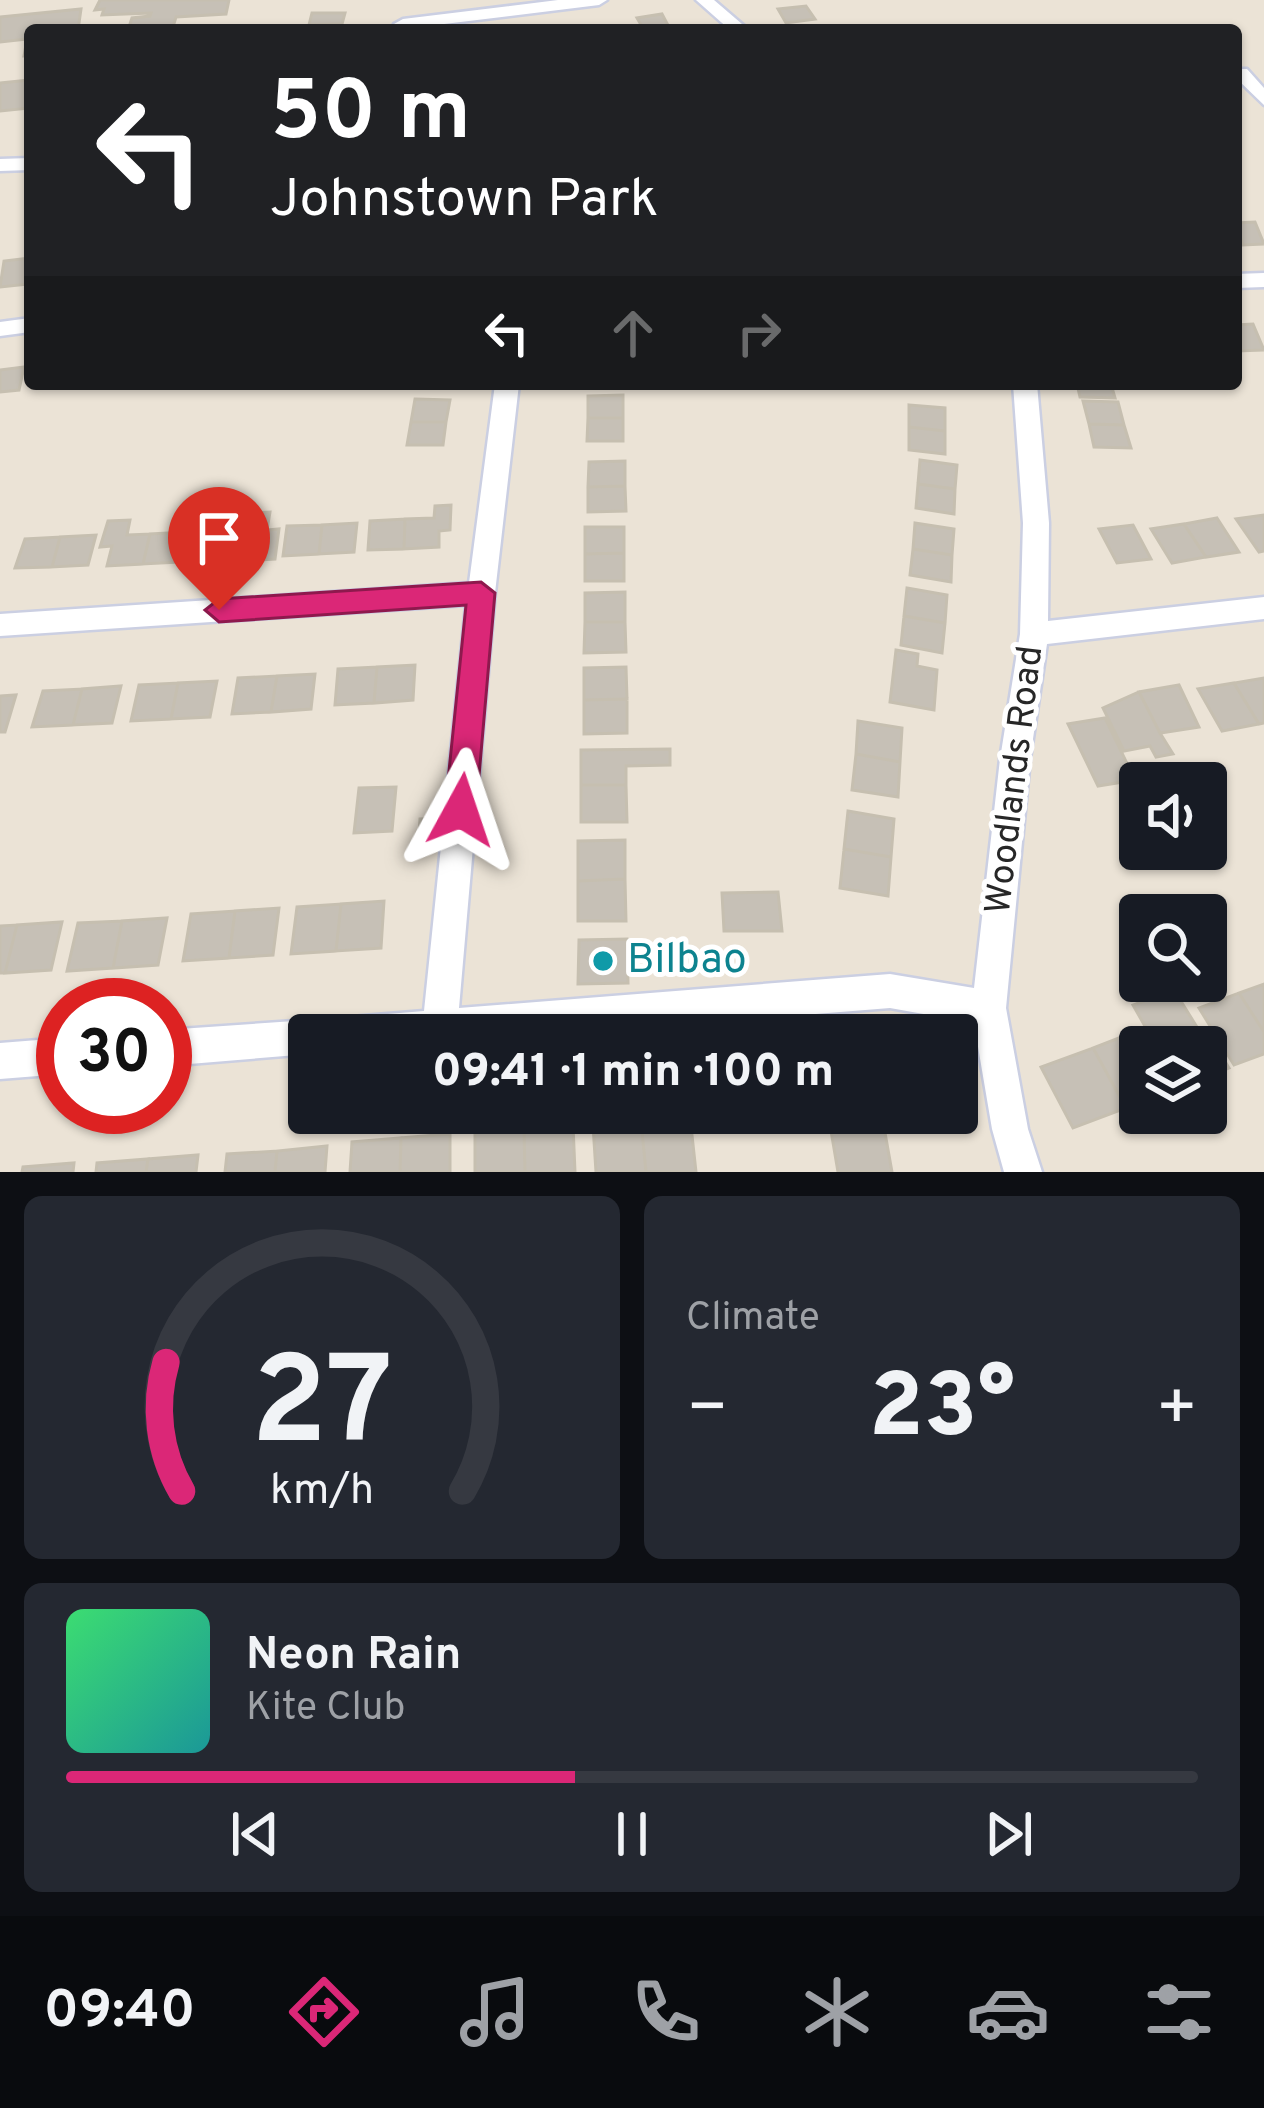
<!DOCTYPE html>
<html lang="en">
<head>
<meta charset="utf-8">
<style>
  :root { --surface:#171b24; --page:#242831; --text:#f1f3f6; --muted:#9ea1a6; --line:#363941; --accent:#db2777 }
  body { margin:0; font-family:Overpass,sans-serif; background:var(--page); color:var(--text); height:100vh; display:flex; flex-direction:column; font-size:45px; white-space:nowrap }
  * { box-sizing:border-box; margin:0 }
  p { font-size:39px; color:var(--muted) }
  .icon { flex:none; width:66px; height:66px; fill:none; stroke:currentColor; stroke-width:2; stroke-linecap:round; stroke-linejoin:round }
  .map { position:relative; height:1172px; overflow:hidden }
  .panel { display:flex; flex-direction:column; gap:24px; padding:24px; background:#0d0f14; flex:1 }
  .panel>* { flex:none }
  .hud { position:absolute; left:24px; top:24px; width:1218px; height:366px; border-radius:12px; box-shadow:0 3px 9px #0004; background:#202124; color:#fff; overflow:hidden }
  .tools { position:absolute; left:1119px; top:762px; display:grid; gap:24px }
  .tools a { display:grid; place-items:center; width:108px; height:108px; border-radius:12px; background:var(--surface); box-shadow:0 3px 9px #0004; font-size:60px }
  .speed { position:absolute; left:36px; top:978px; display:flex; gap:24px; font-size:60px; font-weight:700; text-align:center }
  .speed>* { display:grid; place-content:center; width:156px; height:156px; border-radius:50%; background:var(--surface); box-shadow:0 3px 9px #0004; line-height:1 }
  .speed .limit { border:18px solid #d22; background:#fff; color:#111 }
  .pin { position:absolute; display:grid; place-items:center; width:102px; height:102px; color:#fff; margin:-123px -51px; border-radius:50% 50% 50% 0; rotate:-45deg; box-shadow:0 0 12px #0007 }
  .pin .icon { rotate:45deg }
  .me { position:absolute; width:132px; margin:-66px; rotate:5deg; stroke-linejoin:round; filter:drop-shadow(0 0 9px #0008) }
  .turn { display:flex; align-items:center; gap:42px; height:252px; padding:0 48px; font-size:54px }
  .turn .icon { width:156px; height:156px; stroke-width:2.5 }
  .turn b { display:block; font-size:84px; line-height:102px }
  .lanes { display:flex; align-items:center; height:114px; padding:0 48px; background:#0003; justify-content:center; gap:60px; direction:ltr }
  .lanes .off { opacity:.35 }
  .big { font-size:90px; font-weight:800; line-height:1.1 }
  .panel .card { flex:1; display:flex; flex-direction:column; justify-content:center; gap:18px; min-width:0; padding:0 42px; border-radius:18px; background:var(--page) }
  .panel .dial { align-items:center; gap:0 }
  .dial svg { height:312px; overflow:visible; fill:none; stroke:var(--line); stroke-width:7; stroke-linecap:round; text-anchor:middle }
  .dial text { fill:var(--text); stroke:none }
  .song { display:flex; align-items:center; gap:36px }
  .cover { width:144px; height:144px; border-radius:18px; background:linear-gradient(135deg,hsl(140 70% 55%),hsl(180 70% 35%)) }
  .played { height:12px; border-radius:6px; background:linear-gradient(90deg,var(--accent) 45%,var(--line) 45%) }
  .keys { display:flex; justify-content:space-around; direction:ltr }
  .heat { display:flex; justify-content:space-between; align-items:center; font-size:66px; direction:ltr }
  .panel .tiles { flex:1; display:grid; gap:24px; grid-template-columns:1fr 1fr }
  .card:last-child { grid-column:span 2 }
  .trip { position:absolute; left:288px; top:1014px; width:690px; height:120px; border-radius:12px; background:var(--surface); box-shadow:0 3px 9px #0004; font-weight:800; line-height:120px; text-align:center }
  .dock { display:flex; height:192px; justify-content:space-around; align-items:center; background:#090b0e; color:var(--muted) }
  .dock .icon { width:84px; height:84px }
  .dock .selected { color:var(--accent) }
  .dock b { font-size:54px; color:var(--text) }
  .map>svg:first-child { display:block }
  .building { fill:#c6c0b6; stroke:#c6bfb0; stroke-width:3 }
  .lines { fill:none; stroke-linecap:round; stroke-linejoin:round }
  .street-casing { stroke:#cbcfe2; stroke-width:5 }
  .street { fill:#fff; fill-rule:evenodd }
  .route { fill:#db2777; stroke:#8e194d; stroke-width:3 }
  .culture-dot { fill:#0f9aa8; stroke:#fff; stroke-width:4.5 }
  .labels { text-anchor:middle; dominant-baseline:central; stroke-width:10; stroke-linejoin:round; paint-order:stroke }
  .street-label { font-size:36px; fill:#272727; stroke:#fff }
  .near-culture-label { font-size:42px; fill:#0d838f; stroke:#fff; text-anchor:start }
</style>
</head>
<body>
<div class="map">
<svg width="1264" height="1172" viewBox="0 0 1264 1172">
  <rect width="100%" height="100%" fill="#ebe3d6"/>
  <path class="building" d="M229,0L226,14L176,17L172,30H128L132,18L150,16L151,13L102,15L104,9L95,10L100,0Z
    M806,6L815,19L786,23L778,9Z
    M81,9L78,30H30V56H24L27,39L0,42V17Z
    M312,13H345L342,24L309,25Z
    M662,14L670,29L644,30L637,18Z
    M30,80V108L0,111V83Z
    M1255,222L1264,244L1243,245L1236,223Z
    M30,258L29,284L0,287L4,261Z
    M1253,324L1264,350L1237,351L1236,325Z
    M24,367L19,390L0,392V370Z
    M1077,384H1111L1115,398L1080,397Z
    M623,395V418H588V396Z
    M415,399L450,400L446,422H411Z
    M1083,401L1118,402L1124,425L1089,424Z
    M909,405L945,408V431L909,427Z
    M588,418H623V441H587Z
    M411,422H446L443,445H407Z
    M1089,424L1124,425L1131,448L1094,447Z
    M909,427L945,431V454L909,450Z
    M920,460L957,465L955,489L918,484Z
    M625,461V486L588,487L589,462Z
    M918,484L955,489L954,514L916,508Z
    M625,486L626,511L588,512V487Z
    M451,505L450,530L439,531V547L404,549L405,519L434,518L435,506Z
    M270,512L267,530L279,529L275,559L239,561L247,513Z
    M247,513L239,561L203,563L209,533L228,532L231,514Z
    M1264,515V551L1259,552L1236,519Z
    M1217,518L1239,552L1206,557L1184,524Z
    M405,519L404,549L368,550L370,521Z
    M130,520L127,535L150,534L143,564L107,566L112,546L100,547L108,521Z
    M357,523L354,552L319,554L322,525Z
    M915,523L954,529L952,555L913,549Z
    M1184,524L1206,557L1172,563L1151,529Z
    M322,525L319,554L283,556L287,526Z
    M1133,525L1151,559L1117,563L1099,529Z
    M585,527H624V553L585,554Z
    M185,532L179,562L143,564L150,534Z
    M96,535L88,565L52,567L60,537Z
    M60,537L52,567L15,568L25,539Z
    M913,549L952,555L951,582L910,575Z
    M624,553V581H585V554Z
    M907,588L947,595L945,623L904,616Z
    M625,592V622H585V593Z
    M904,616L945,623L942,653L901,645Z
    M585,622H625L626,652L584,653Z
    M896,650L918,654L917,666L937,670L934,710L890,702Z
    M415,665L413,700L374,703L377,667Z
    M377,667L374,703L335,705L338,669Z
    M626,667L627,699L584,700V668Z
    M315,674L311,709L271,712L277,676Z
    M277,676L271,712L232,714L238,678Z
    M1264,678V723L1259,724L1234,683Z
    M217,681L210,717L171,719L178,683Z
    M178,683L171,719L131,721L139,685Z
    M1234,683L1259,724L1222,731L1198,689Z
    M1179,685L1199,727L1160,733L1139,692Z
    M121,686L112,723L73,725L82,689Z
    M82,689L73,725L32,727L43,691Z
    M1139,692L1160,733L1173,754L1156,757L1150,746L1124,751L1103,708Z
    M16,695L5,732H0V696Z
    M627,699V733L584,734V700Z
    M1105,718L1135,780L1098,786L1068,724Z
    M858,721L902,728L900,762L856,754Z
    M670,749V765L626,766V785H581V750Z
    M856,754L900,762L898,797L852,790Z
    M581,785H626L627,822H581Z
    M396,787L392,831L354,833L359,788Z
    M848,811L894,819L891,857L844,849Z
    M444,818L442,847L418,849L420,819Z
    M625,840V879L578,881V841Z
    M844,849L891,857L888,896L840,888Z
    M625,879L626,921H578V881Z
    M778,892L782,931H724L722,893Z
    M384,901L381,948L336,951L341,904Z
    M341,904L336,951L291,954L297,907Z
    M279,908L273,955L229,958L235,911Z
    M235,911L229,958L183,961L191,914Z
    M167,918L158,965L113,968L122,921Z
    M122,921L113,968L67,971L78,923Z
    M62,922L51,970L5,973L17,925Z
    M17,925L5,973H0V926Z
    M627,939L628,983L578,984L579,940Z
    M1264,984V1032L1239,993Z
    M1174,990L1200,1032L1206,1030L1229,1068L1206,1077V1047H1143L1134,1032L1146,1028L1133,1005Z
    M1239,993L1264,1032V1054L1234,1065L1199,1008Z
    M1134,1032L1143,1047L1140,1102L1126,1108L1093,1048Z
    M1093,1048L1126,1108L1073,1128L1041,1067Z
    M828,1113H860L862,1129L884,1127L892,1172H838Z
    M690,1117L696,1172H646L641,1121Z
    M641,1121L646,1172H596L593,1125Z
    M573,1125L575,1172H525L524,1129Z
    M524,1129L525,1172H475V1133Z
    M450,1134V1172H400L401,1138Z
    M401,1138L400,1172H350L352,1142Z
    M327,1146L325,1172H275L277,1151Z
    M277,1151L275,1172H225L227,1154Z
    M198,1155L196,1172H146L148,1159Z
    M148,1159L146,1172H96L97,1163Z
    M74,1163L73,1172H22L23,1167Z"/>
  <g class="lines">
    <defs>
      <path id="street" d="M558,0H607L599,5L403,29L394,24L403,19Z
        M696,0H714L749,30H730Z
        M1236,69H1247L1264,88V105L1236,78Z
        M30,158V170L0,171V159Z
        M1264,273V287L1236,288V274Z
        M30,318V332L0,336V322Z
        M495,384H519L495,593L459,1008L890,974L974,988L1000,759L1020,634L1023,523L1013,384H1037L1049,523L1048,621L1264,597V619L1047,644L1030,759L1006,1008L1028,1129L1042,1172H1004L992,1129L974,1023L890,1008L555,1035H309V1054L165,1066V1030L309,1020L324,1030L327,1023L339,1018L424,1011L466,605L0,636V614L469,583Z
        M63,1038V1074L0,1079V1043Z"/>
    </defs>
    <use href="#street" class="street-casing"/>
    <use href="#street" class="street"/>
  </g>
  <path class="route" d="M481,582L495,593L476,810L472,820L461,824L450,820L445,810L466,605L219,622L205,610L219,599Z"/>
  <circle class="culture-dot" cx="603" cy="961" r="12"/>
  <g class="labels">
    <g class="street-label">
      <text transform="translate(1016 780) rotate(-83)">Woodlands Road</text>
    </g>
    <g class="near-culture-label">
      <text x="627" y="961">Bilbao</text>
    </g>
  </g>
</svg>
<div class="tools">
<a><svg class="icon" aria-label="sound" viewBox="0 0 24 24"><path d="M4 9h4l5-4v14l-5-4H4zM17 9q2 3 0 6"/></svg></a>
<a><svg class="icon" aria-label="search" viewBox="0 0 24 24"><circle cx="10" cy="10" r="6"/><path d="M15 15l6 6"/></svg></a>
<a><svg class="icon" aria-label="layers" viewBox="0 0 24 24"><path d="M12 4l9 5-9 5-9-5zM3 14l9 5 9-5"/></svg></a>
</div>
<div class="speed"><div class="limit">30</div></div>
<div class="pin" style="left:219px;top:610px;background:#d93025"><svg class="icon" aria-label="arrive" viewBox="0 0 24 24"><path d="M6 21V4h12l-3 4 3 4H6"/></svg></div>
<svg class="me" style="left:461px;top:810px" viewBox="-20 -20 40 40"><path d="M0-17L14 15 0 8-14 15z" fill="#db2777" stroke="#fff" stroke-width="4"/></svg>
<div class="trip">09:41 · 1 min · 100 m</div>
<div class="hud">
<div class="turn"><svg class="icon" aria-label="left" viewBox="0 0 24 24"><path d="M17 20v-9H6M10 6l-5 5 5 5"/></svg><div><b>50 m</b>Johnstown Park</div></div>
<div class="lanes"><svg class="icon" aria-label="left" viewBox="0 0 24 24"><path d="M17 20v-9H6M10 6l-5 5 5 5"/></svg><svg class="icon off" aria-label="ahead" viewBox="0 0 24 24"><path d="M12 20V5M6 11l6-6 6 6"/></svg><svg class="icon off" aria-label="right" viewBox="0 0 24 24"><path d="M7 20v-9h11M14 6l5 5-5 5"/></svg></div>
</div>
</div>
<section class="panel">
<div class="tiles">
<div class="card dial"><svg viewBox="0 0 100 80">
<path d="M14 69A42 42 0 1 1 86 69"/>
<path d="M14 69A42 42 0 0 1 10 36" stroke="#db2777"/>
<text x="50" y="56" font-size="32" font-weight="700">27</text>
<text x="50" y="72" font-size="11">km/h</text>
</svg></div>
<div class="card"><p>Climate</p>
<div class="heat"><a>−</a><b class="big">23°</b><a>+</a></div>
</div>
<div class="card">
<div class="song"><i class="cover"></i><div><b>Neon Rain</b><p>Kite Club</p></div></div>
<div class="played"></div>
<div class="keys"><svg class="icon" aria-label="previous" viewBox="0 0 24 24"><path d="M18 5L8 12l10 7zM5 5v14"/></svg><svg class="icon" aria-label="pause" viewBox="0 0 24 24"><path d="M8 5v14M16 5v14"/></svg><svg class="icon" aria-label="next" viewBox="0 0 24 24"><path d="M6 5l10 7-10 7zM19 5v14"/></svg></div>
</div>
</div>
</section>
<nav class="dock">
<b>09:40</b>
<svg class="icon selected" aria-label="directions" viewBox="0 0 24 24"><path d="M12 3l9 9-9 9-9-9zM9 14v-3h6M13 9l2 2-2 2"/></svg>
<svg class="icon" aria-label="music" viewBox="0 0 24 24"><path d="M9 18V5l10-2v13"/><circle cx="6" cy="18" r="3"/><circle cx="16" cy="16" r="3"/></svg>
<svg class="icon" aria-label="phone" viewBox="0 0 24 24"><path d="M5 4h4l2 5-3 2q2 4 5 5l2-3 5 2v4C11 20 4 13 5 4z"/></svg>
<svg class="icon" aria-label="climate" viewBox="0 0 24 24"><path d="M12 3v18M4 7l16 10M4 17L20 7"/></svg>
<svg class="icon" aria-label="car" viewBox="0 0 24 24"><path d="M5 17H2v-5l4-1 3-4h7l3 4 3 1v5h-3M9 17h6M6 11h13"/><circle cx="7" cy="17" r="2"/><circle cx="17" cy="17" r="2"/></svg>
<svg class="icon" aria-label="filters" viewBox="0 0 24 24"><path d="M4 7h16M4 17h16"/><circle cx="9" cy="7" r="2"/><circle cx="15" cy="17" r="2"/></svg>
</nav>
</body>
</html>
